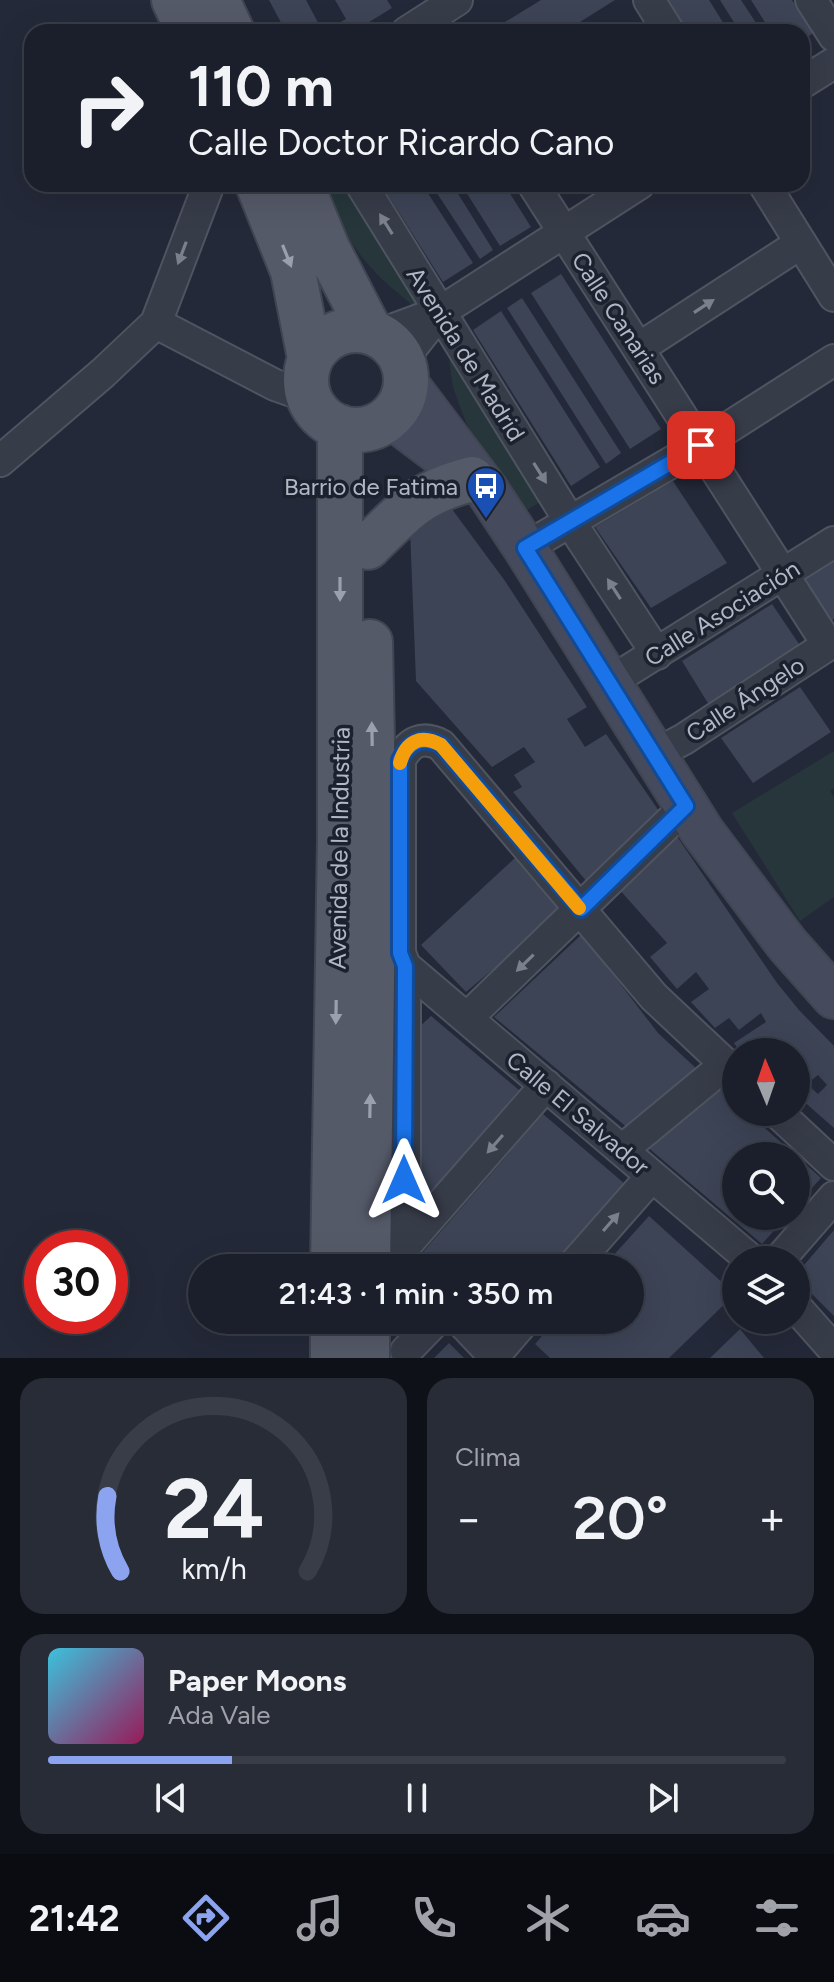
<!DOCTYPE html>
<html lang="es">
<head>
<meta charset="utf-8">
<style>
  :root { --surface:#1b1f2b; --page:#282c37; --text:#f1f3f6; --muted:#a0a2a9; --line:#393d47; --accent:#8ca4f0 }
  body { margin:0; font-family:Figtree,sans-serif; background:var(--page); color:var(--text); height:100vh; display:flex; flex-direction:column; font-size:30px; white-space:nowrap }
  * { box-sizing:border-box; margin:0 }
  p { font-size:26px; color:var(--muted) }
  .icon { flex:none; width:44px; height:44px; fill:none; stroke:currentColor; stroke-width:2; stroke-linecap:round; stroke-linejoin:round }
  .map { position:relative; height:1358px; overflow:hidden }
  .details { display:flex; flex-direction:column; gap:20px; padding:20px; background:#0f1118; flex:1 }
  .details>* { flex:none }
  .guide { position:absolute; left:24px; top:24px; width:786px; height:168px; border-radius:24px; box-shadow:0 8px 32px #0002,0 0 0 2px var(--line); background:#1b1f2b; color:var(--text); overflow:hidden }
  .needle { width:52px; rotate:358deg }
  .fabs { position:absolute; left:722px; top:1038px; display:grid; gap:16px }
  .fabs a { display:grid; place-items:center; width:88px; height:88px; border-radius:50%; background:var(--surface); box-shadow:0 8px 32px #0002,0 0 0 2px var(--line); font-size:40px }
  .speed { position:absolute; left:24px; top:1230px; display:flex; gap:16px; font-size:40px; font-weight:700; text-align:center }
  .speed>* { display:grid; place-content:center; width:104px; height:104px; border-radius:50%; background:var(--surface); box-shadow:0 8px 32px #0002,0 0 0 2px var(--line); line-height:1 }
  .speed .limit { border:12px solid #d22; background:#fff; color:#111 }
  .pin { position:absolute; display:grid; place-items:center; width:68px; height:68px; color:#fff; margin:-34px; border-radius:16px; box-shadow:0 4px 12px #0006 }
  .me { position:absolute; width:88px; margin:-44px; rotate:0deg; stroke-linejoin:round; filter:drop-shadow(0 0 6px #0008) }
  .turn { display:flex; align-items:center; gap:28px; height:168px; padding:0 32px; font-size:36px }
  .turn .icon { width:104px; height:104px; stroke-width:2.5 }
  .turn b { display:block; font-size:56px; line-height:68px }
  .big { font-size:60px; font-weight:600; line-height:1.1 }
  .details .widget { flex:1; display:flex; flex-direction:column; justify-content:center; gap:12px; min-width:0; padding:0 28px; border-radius:24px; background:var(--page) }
  .details .dial { align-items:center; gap:0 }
  .dial svg { height:208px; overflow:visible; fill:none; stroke:var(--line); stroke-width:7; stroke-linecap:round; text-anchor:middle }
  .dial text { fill:var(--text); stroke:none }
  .song { display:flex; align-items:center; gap:24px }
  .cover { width:96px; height:96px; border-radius:12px; background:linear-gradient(135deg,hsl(190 70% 55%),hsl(330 70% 35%)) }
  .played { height:8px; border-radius:4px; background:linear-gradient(90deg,var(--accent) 25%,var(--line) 25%) }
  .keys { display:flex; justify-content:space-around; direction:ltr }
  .heat { display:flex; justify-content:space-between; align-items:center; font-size:44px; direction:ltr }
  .details .tiles { flex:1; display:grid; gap:20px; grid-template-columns:1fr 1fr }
  .widget:last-child { grid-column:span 2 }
  .trip { position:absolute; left:188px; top:1254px; width:456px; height:80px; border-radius:40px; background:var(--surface); box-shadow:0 8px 32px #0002,0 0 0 2px var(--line); font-weight:600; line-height:80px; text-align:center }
  .tab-bar { display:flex; height:128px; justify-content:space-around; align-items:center; background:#0b0c11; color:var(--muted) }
  .tab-bar .icon { width:56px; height:56px }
  .tab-bar .selected { color:var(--accent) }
  .tab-bar b { font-size:36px; color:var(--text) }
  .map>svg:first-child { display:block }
  .green { fill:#26363b }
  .building { fill:#3d4456; fill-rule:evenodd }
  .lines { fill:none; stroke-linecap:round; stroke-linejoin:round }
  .street-casing { stroke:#4f5461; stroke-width:34 }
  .secondary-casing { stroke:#404552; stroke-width:46 }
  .primary-casing { stroke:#404552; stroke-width:48 }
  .street { stroke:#373c49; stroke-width:30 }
  .secondary { stroke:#454a5c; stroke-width:42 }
  .primary { stroke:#555a69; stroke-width:44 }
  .oneway { fill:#7b808d }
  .oneway2 { fill:#9ba0ae }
  .route-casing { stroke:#114b97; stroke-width:20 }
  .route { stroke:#1a73e8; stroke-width:14 }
  .slow { stroke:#f59e0b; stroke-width:14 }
  .labels { text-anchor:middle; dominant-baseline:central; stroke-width:7; stroke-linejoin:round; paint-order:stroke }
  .street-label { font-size:24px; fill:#b2b7c5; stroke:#1c212e }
  .poi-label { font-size:24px; fill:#b2b7c5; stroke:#1c212e; text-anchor:end }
</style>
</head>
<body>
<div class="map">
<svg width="834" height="1358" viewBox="0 0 834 1358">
  <rect width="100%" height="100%" fill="#242939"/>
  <path class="green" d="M322,184H369L564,488L520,514C490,479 469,434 454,390C450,377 451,361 446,348C434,319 406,301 384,281C355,253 335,222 322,184Z
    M834,751V788L830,791L834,797V897L800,921L732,813Z"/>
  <path class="building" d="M269,0H306L323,32L346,19L335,0H387L392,8L353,32H286Z
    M541,0H615L564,32L558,25L548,32H512L505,22Z
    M667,0H709L729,32H687Z
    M720,0H741L762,32H740Z
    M751,0H792L813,33L802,41V32H771Z
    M381,184H422L473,263L443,282Z
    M431,184H452L493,250L480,259Z
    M461,184H504L531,227L500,246Z
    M561,274L661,429L630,449L531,293Z
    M522,298L621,453L606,464L507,308Z
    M501,311L600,467L571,486L473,330Z
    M673,481L727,563L651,608L595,527Z
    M446,501L505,581L587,707L567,719L585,747L606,734L661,814L587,882L513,792L522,787L514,775L535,762L524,747L492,767L416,681L410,529Z
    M834,561V619L828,623L800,583Z
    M772,604L801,647L709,705L682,661Z
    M800,687L831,732L753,783L721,738Z
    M676,835L777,983L799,1010L834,1046V1128L801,1099L796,1101V1052H740L734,1043L766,1022L761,1013L739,1030L729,1018L715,1028L691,1002L709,989L696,972L677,989L650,957L667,943L618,888ZM818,1075L827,1085L818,1094L807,1084Z
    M516,857L565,909L466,992L421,945Z
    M582,934L658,1033L699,1071L629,1129L494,1017Z
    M431,1016L519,1090L422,1204L412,1192L411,1035Z
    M719,1087L736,1102V1112H747L821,1178L796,1206V1156H736V1216H787L762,1244L645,1145Z
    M543,1114L625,1184L552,1268H439L423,1252Z
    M649,1216L735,1294L669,1358H550L535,1344L556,1320H630V1268H602Z
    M834,1230V1316L800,1282L799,1271Z
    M740,1329L764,1358H710Z
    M449,1343L464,1358H434Z"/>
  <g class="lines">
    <defs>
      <path id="street" d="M649,0L669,32
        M811,0L834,36
        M407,32L457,0
        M802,83L834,63
        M361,184L571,523L657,654
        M533,184L828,645
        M764,184L834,296
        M156,323L209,184
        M378,335L440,312L639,184
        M639,348L801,243
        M402,360L440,312
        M0,461L103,373L156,323L275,385L309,397
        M525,548L701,445L834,360
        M610,682L834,542
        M654,755L684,739L834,641
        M405,966L751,1260
        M467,1018L686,806
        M777,1112L834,1165
        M622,1150L726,1064
        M404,1247L546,1085
        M779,1260L834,1197
        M405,1268V966L400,953V760C409,742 422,735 441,745L654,997L736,1074
        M571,1268L652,1176
        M796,1307L834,1350
        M460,1320L496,1358
        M406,1351L436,1320
        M494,1356L525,1320"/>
      <path id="secondary" d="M406,383L486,489L525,548L702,831L787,944L834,997
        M390,416L447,459"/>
      <path id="primary" d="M174,0L189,32
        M217,0L232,32
        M258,184L293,271L310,358
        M301,184L327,248L370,331
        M306 380a50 50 0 1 1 100 0a50 50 0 1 1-100 0Z
        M368,547C405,510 420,492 472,479
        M333,1268L340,838V427
        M368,1268L374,840L370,642
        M333,1358V1320
        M367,1358V1320"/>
    </defs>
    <use href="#street" class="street-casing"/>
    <use href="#secondary" class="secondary-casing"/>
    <use href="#primary" class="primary-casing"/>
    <use href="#street" class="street"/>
    <use href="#secondary" class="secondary"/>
    <use href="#primary" class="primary"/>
  </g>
  <defs><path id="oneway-solid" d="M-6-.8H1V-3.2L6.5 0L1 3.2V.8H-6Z" transform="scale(2)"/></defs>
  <g class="oneway">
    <use href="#oneway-solid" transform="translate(386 224) rotate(-122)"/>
    <use href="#oneway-solid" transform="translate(182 253) rotate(111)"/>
    <use href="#oneway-solid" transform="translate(704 306) rotate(-33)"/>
    <use href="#oneway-solid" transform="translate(540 473) rotate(58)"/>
    <use href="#oneway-solid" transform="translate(614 589) rotate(-123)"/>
    <use href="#oneway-solid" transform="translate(525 963) rotate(136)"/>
    <use href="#oneway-solid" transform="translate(495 1144) rotate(131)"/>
    <use href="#oneway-solid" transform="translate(611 1222) rotate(-49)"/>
  </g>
  <g class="oneway2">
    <use href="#oneway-solid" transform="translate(287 256) rotate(68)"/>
    <use href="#oneway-solid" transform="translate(340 589) rotate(90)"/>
    <use href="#oneway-solid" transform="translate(372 734) rotate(-91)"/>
    <use href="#oneway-solid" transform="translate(336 1012) rotate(91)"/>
    <use href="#oneway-solid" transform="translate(370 1106) rotate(-89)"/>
  </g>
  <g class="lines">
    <defs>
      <path id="route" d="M404,1180L405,966L400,953V760C409,742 422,735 441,745L581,909L686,806L525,548L701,445"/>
    </defs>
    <use href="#route" class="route-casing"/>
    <use href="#route" class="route"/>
    <path class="slow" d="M400,763C406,741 421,734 441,745L579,908"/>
  </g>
  <defs>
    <symbol id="bus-pin" viewBox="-11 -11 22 30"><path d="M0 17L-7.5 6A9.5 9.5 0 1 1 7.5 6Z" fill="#1a4fb4" stroke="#1c212e"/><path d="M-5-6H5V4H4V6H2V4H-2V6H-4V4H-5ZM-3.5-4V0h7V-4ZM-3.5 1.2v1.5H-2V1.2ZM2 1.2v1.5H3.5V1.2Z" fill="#fff"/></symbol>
  </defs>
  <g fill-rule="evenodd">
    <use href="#bus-pin" x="464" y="464" width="44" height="60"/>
  </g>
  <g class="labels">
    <g class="street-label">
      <text transform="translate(619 318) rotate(57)">Calle Canarias</text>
      <text transform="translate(466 354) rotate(58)">Avenida de Madrid</text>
      <text transform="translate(722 613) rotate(-32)">Calle Asociación</text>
      <text transform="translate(745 699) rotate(-33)">Calle Ángelo</text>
      <text transform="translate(339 848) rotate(-89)">Avenida de la Industria</text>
      <text transform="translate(578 1113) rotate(40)">Calle El Salvador</text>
    </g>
    <g class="poi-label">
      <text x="458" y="486">Barrio de Fatima</text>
    </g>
  </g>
</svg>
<div class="fabs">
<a><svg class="needle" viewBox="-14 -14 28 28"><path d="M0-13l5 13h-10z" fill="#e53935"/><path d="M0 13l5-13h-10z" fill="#a0a2a9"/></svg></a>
<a><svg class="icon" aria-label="search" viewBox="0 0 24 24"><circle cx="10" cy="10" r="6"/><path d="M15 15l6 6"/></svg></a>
<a><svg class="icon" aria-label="layers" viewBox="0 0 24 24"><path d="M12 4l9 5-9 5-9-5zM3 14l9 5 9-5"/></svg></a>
</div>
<div class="speed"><div class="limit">30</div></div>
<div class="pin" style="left:701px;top:445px;background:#d93025"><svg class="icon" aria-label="arrive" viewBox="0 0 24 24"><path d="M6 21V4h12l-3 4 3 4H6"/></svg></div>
<svg class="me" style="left:404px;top:1180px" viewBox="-20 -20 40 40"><path d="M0-17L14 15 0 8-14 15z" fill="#1a73e8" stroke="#fff" stroke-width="4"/></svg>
<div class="trip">21:43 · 1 min · 350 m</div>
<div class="guide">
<div class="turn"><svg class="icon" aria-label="right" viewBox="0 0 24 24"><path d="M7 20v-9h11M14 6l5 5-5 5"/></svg><div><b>110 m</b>Calle Doctor Ricardo Cano</div></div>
</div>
</div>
<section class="details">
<div class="tiles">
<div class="widget dial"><svg viewBox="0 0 100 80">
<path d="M14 69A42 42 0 1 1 86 69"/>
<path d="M14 69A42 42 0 0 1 9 40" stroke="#8ca4f0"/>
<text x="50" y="56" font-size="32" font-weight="700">24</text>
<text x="50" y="72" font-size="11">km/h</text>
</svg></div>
<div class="widget"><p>Clima</p>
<div class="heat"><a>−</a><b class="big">20°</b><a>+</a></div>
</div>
<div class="widget">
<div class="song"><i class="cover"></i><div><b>Paper Moons</b><p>Ada Vale</p></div></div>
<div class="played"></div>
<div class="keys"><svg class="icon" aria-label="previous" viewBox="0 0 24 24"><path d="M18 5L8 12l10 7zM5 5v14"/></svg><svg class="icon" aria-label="pause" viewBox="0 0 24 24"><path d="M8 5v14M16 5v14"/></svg><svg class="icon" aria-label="next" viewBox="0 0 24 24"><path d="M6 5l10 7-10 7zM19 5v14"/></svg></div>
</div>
</div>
</section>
<nav class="tab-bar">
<b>21:42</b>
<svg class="icon selected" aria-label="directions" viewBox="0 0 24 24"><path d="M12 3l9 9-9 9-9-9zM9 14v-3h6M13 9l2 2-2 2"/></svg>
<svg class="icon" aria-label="music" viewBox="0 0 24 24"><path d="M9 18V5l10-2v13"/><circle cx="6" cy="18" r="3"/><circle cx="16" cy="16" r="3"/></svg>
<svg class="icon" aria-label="phone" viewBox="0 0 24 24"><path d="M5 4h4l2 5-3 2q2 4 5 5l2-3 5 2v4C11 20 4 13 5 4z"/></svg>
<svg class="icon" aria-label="climate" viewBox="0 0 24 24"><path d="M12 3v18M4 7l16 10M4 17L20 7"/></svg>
<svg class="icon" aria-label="car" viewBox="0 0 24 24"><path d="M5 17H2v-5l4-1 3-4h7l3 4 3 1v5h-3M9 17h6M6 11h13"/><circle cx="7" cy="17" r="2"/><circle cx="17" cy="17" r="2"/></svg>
<svg class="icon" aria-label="filters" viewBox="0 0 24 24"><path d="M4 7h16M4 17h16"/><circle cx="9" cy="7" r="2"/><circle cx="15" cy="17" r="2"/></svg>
</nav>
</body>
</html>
